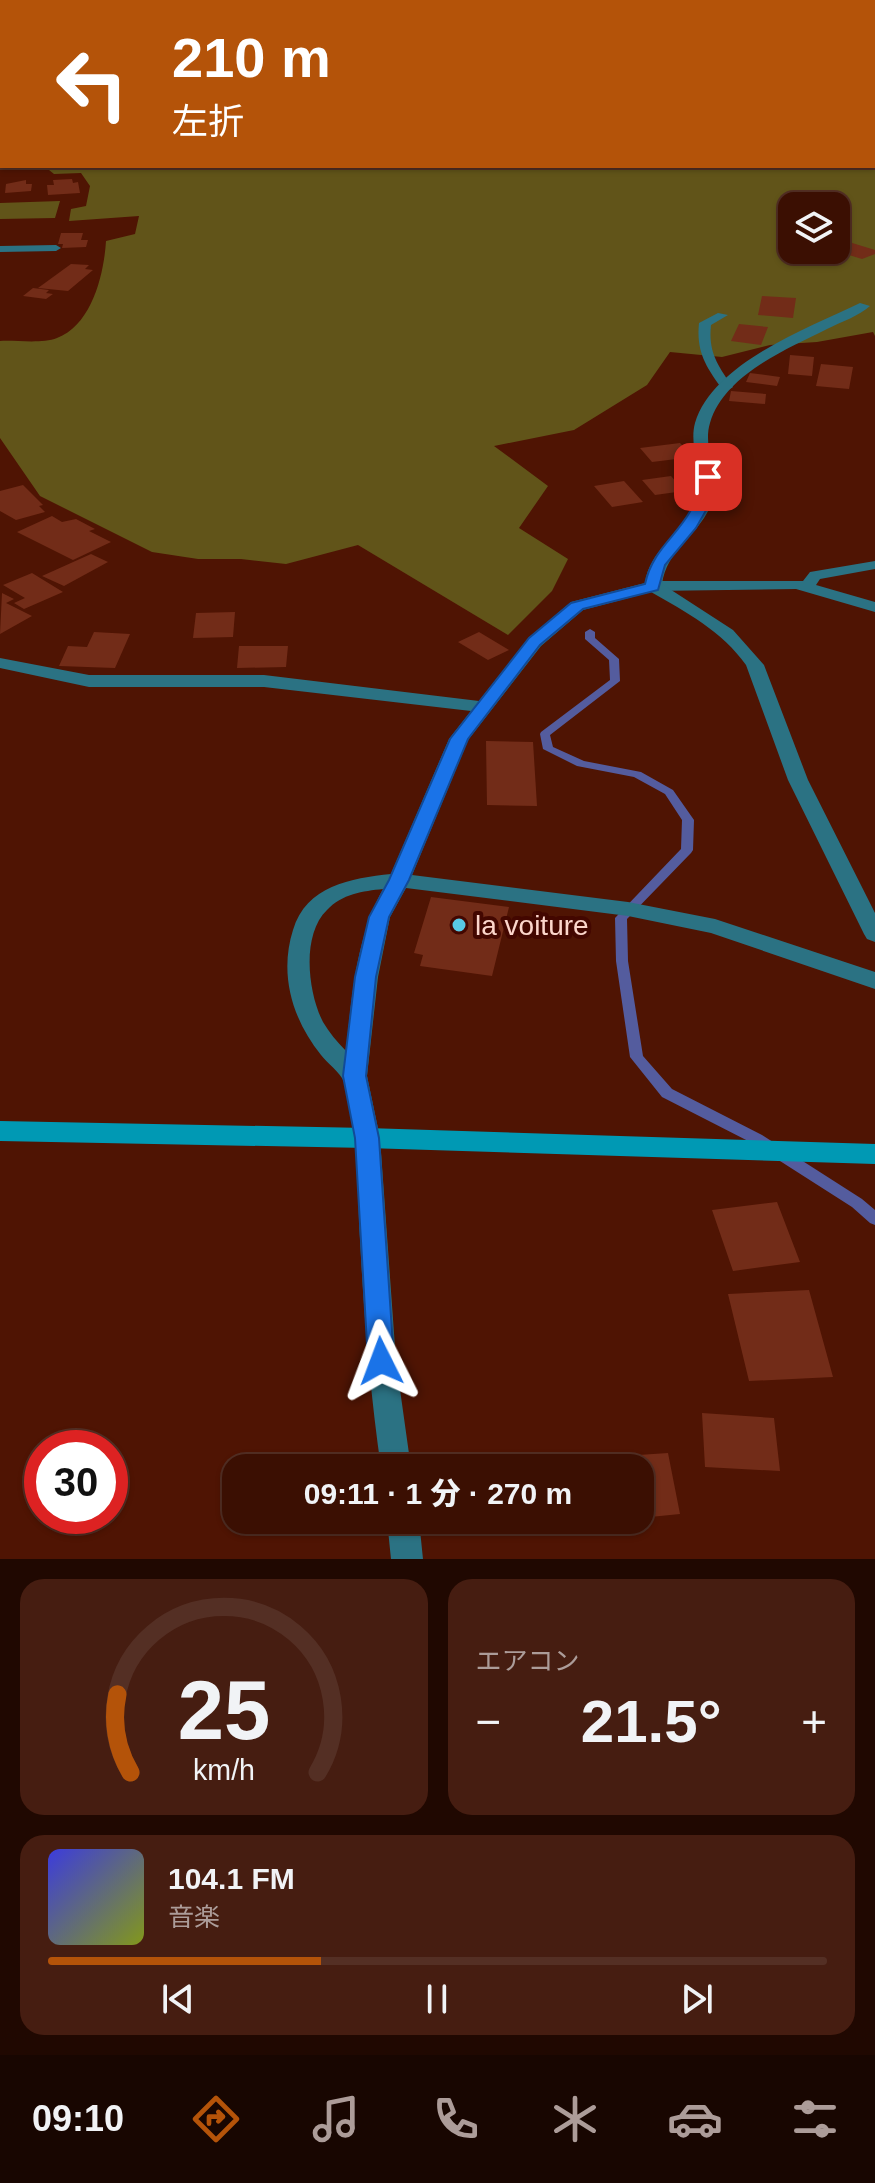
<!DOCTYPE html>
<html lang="ja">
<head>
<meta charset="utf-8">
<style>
  :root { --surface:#3b0f02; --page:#461d11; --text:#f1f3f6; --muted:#ac9c99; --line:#542f24; --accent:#b45309 }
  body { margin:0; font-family:Arial,"Noto Sans JP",sans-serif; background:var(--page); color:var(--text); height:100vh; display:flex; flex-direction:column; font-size:30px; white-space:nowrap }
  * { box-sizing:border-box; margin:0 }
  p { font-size:26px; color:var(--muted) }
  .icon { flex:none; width:44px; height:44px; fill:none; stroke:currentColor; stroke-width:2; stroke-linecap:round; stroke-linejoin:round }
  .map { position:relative; height:1559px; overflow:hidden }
  .details { display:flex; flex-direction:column; gap:20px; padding:20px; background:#200801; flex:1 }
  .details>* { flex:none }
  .banner { position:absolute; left:0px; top:0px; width:876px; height:168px; box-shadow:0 2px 6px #0004,0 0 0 2px var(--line); background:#b45309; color:#fff; overflow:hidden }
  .tools { position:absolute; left:778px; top:192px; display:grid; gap:16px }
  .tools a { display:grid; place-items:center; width:72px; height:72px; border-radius:16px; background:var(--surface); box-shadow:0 2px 6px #0004,0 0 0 2px var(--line); font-size:40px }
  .speed { position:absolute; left:24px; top:1430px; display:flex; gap:16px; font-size:40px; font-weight:700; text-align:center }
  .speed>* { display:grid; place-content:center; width:104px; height:104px; border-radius:50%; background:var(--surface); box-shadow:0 2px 6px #0004,0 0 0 2px var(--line); line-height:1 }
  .speed .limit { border:12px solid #d22; background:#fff; color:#111 }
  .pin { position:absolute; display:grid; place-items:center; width:68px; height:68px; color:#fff; margin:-34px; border-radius:16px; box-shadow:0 4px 12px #0006 }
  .me { position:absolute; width:88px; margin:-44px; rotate:357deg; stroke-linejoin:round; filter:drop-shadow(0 0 6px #0008) }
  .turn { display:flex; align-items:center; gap:28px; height:168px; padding:0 40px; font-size:36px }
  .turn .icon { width:104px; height:104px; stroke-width:2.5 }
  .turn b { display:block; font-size:56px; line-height:68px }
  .big { font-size:60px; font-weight:800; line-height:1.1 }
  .details .widget { flex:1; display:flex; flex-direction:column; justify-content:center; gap:12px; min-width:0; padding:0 28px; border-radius:24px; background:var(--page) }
  .details .dial { align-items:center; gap:0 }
  .dial svg { height:208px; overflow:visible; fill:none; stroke:var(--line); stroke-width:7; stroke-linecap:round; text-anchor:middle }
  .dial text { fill:var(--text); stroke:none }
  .song { display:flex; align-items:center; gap:24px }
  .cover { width:96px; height:96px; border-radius:12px; background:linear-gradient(135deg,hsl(240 70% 55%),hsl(70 70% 35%)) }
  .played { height:8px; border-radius:4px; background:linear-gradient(90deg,var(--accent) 35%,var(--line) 35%) }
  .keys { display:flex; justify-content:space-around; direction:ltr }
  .heat { display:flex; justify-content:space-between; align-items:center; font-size:44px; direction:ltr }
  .details .tiles { flex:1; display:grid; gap:20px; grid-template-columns:1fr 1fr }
  .widget:last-child { grid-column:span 2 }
  .trip { position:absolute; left:222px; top:1454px; width:432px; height:80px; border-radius:24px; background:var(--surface); box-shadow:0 2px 6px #0004,0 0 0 2px var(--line); font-weight:800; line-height:80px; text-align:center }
  .tabs { display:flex; height:128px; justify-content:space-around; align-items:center; background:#180601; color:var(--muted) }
  .tabs .icon { width:56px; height:56px }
  .tabs .selected { color:var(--accent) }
  .tabs b { font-size:36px; color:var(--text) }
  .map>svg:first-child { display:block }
  .green { fill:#615419; fill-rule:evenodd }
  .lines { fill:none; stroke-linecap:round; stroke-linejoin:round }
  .stream { fill:#545c9e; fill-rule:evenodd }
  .building { fill:#722c18 }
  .lane { fill:#2b7283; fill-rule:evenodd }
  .street { fill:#2b7283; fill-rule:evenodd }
  .secondary { fill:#0099b4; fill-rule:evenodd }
  .route { fill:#1a73e8; stroke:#114b97; stroke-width:2 }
  .poi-dot { fill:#58c8e4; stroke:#430700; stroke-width:3 }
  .labels { text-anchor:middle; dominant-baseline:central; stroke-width:8; stroke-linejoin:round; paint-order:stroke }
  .poi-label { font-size:28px; fill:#fcd6cb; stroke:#430700; text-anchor:start }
</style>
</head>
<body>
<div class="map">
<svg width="875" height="1559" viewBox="0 0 875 1559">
  <rect width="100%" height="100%" fill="#4f1403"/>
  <path class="green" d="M401,0H875V336L873,332L817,342L770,345L722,357L670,352L647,385L574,430L494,446L548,486L519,528L568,559L552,591L508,635L358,545L286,564L241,559H198L152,552L40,496L0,438V341C16,340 42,344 57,338C92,325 104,274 106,241L135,234L139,216L69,221L71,209L86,206L90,186L81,173L54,174L44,166H874V2ZM792,206H836V250H792Z
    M60,201L55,218L0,219V203Z"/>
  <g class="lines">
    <path class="stream" d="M595,0H599V2H595Z
      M2,146V150L0,151V147Z
      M590,629L595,632V638L619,659L620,681L550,735L553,747L584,761L641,772L673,790L694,820L693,850L691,853L627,919L628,961L643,1056L672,1089L762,1135L862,1199L875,1210V1225L870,1223L852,1207L752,1143L662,1097L630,1057L616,961L615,918L681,849L682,820L665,794L634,777L577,766L543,749L540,734L541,732L610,680L609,660L585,639V632Z"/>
  </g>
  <path class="building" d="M72,179L73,183L78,182L80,193L48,195L47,185H54L53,180Z
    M26,180V184H32L31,191L5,193L6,184Z
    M61,233H83L81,240H88L86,247L62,248L63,244H58Z
    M836,238L875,250V254L862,259L836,251Z
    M71,264L89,265L85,269L93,270L68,291L38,288Z
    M33,288L49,290L46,293L53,294L46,299L23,296Z
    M762,296L796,298L793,318L758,315Z
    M739,324L768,327L761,345L731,341Z
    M790,355L814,357L812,376L788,374Z
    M821,364L853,367L849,389L816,386Z
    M750,373L780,377L777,386L746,382Z
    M731,391L766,394L765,404L729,401Z
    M680,443L693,457L652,462L640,448Z
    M671,476L684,491L655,495L642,480Z
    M624,481L643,502L612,507L594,486Z
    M23,485L43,505L39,506L45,512L16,520L0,511V491Z
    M52,516L62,522L76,519L95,529L89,531L111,542L73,560L17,532Z
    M91,554L108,562L64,586L42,576Z
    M32,573L63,592L24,609L14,603L25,598L3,585Z
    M2,593L14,599L6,603L32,616L0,634Z
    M235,612L233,637L193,638L196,613Z
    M94,632L130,634L115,668L59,666L68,646L87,647Z
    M479,632L509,650L488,660L458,642Z
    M239,646H288L286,667L237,668Z
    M486,741L533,742L537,806L487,805Z
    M431,897L509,907L492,976L420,966L423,955L414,953Z
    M777,1202L800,1262L733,1271L712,1210Z
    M809,1290L833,1377L749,1381L728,1294Z
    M702,1413L774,1418L780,1471L705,1467Z
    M668,1453L680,1514L640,1518V1468H596L594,1458Z"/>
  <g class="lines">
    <path class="lane" d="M0,246L56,245L61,248L56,251L0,252Z
      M718,313L728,315L711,325C708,352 718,366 733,387L727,391L723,390C706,367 696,352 699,323Z
      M875,561V569L820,579L816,585L875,602V612L796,589L653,591L645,586L653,581H803L810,572Z"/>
    <path class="street" d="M860,303L870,306C859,316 841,322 827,329C787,349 724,375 710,423C702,449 721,475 712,502C701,534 667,548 662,584L733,630L764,665L808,780L875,913V942L867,939L864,934L788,780L746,665C722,631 686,612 651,592L583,610L541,646L468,740L412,875L628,902L715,919L875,972V989L711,933L628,916L406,888L390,917L378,977L367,1076L380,1138L396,1361L411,1468H381C370,1391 364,1316 360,1239C357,1190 360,1128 344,1082C340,1072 327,1063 321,1055C292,1019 279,974 293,930C306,886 351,878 391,874L449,739L471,711L264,687H89L0,668V658L89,675H264L479,701L529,638L571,602L645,583C650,547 685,534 696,502C706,476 688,449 695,423C713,363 808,328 860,303ZM383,889C356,939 352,995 346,1051C337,1042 329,1032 323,1022C308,993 301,935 327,910C342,894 363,891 383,889Z
      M387,1520H419L423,1559H391Z"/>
    <path class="secondary" d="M0,1121L367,1128L875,1144V1164L367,1148L0,1141Z"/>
  </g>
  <path class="route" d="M708,473L715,477L712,500L696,528L665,565L658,590L583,609L540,645L468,739L409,880L389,917L376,977L366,1076L379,1138L394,1361L390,1369L381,1373L371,1369L368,1361L355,1138L343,1076L355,977L369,917L389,880L450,739L529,638L571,603L645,584C655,538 695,530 701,477Z"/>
  <circle class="poi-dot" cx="459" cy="925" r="8"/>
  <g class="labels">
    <g class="poi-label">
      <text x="475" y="925">la voiture</text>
    </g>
  </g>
</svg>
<div class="tools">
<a><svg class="icon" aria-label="layers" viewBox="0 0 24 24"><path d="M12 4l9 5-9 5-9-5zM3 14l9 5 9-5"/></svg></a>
</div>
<div class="speed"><div class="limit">30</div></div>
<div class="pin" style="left:708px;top:477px;background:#d93025"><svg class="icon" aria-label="arrive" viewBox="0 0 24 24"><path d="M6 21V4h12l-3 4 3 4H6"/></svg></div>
<svg class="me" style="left:381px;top:1361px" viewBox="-20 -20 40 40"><path d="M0-17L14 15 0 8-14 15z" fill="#1a73e8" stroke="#fff" stroke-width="4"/></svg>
<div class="trip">09:11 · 1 分 · 270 m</div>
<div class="banner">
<div class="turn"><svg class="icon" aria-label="left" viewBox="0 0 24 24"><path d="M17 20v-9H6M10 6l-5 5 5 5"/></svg><div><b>210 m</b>左折</div></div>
</div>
</div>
<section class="details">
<div class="tiles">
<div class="widget dial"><svg viewBox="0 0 100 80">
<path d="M14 69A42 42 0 1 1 86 69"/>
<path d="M14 69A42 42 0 0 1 9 39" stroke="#b45309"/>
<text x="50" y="56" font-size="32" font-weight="700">25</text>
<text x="50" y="72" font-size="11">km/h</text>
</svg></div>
<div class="widget"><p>エアコン</p>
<div class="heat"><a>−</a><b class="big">21.5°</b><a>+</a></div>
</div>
<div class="widget">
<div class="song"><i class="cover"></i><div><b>104.1 FM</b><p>音楽</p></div></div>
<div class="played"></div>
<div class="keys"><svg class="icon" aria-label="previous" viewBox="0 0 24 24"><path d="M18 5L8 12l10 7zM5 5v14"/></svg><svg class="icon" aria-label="pause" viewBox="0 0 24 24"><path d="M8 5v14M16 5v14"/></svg><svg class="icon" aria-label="next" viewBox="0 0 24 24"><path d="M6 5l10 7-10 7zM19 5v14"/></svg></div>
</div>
</div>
</section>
<nav class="tabs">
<b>09:10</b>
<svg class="icon selected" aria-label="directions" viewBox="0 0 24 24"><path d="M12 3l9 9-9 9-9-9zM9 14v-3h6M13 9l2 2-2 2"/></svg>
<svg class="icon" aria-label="music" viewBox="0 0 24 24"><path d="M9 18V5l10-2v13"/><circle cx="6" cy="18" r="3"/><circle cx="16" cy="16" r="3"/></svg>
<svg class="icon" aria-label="phone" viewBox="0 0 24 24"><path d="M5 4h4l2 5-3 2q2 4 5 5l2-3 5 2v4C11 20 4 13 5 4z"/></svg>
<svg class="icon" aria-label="climate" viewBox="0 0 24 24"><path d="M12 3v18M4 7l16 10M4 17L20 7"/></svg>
<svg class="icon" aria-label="car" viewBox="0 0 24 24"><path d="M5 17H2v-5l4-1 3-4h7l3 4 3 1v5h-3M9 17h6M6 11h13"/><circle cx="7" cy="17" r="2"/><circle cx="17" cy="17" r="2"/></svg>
<svg class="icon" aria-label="filters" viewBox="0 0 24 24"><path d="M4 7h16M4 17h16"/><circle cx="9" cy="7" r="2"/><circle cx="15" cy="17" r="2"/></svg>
</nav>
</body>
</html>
